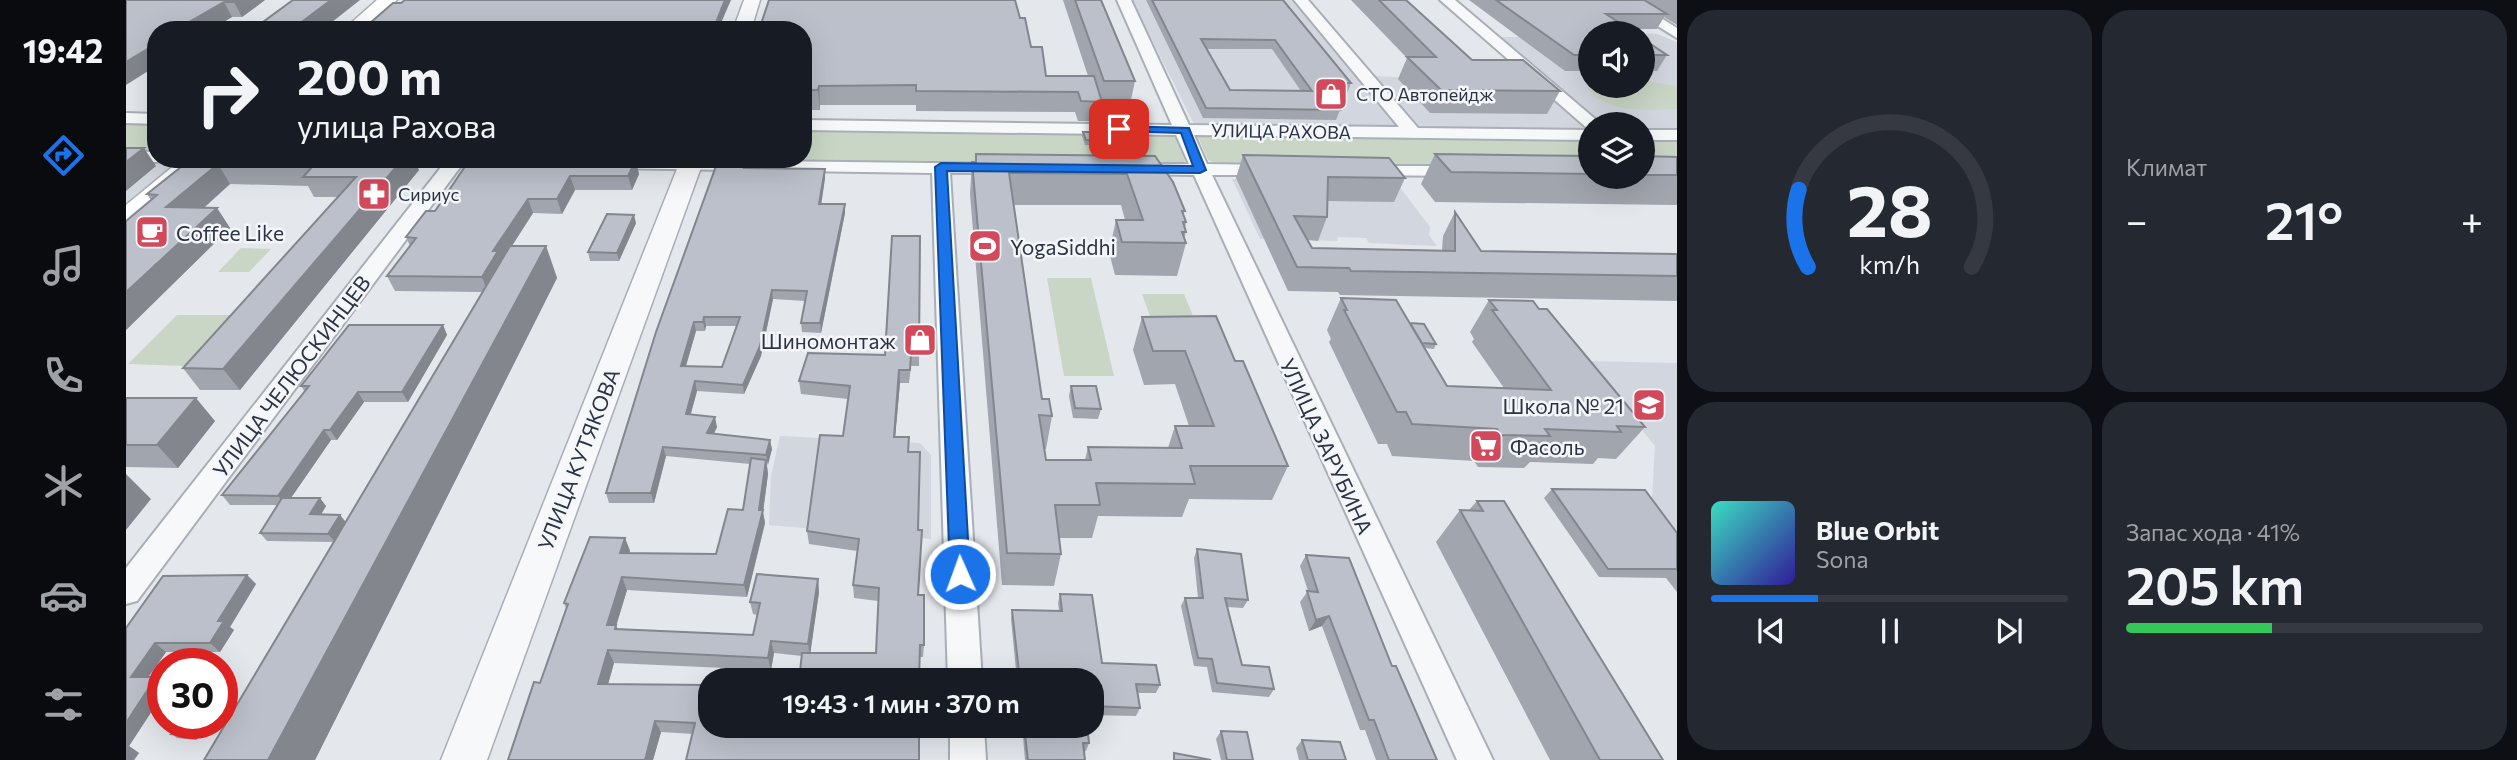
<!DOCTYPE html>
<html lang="ru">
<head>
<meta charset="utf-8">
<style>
  :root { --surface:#171b24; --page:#242831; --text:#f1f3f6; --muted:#9ea1a6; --line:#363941; --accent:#1a73e8 }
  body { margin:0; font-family:Commissioner,sans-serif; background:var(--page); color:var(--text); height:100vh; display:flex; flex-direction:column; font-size:26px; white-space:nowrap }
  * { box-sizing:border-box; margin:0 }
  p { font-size:23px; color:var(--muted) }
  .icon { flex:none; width:38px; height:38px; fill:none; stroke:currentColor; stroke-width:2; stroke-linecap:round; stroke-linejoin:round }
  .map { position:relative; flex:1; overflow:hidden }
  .panel { display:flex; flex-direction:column; gap:10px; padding:10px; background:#0d0f14; width:840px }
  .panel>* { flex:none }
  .guide { position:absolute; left:21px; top:21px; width:665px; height:147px; border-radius:28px; box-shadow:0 7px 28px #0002; background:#171b24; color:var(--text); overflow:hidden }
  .controls { position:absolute; left:1452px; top:21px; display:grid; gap:14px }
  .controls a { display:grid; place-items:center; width:77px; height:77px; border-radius:50%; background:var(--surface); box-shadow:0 7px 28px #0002; font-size:35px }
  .speed { position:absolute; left:21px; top:648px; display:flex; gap:14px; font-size:35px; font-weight:700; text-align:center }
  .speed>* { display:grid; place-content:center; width:91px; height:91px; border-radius:50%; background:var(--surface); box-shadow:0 7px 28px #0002; line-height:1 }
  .speed .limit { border:10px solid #d22; background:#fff; color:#111 }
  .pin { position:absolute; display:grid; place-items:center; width:60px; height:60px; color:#fff; margin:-30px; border-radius:14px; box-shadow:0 4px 10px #0006 }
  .me { position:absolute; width:77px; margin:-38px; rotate:358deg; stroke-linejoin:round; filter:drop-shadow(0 0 5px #0008) }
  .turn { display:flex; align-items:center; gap:24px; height:147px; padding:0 35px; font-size:32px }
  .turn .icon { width:91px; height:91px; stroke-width:2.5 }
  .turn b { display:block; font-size:49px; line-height:60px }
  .big { font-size:52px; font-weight:600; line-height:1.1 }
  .panel .card { flex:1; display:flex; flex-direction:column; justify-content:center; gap:10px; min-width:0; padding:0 24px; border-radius:28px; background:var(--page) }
  .panel .dial { align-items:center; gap:0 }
  .dial svg { height:182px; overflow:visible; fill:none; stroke:var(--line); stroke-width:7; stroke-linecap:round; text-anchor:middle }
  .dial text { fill:var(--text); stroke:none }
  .song { display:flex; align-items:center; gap:21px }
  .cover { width:84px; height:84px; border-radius:10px; background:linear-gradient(135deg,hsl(170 70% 55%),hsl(250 70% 35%)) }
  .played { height:7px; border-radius:4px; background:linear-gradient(90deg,var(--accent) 30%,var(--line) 30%) }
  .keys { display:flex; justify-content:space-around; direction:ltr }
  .heat { display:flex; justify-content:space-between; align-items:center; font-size:38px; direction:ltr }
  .charge { height:10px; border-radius:5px; background:linear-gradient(90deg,#34c759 41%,var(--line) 0) }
  .panel .tiles { flex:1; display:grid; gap:10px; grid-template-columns:repeat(2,1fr) }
  .trip { position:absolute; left:572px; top:668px; width:406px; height:70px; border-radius:28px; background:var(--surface); box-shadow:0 7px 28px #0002; font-weight:600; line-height:70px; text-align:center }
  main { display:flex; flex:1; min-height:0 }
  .dock { display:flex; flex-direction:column; width:126px; justify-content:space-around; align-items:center; background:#090b0e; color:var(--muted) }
  .dock .icon { width:49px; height:49px }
  .dock .selected { color:var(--accent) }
  .dock b { font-size:32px; color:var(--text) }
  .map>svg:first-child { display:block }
  .built { fill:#d2d6de }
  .green { fill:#c9d6c5 }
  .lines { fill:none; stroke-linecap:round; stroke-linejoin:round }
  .minor-casing { stroke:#a9aeb7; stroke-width:4 }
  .tertiary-casing { stroke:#a9aeb7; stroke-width:3 }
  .secondary-casing { stroke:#a9aeb7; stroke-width:3 }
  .minor { fill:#f7f8fa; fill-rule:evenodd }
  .tertiary { fill:#f7f8fa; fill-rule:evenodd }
  .secondary { fill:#fff; fill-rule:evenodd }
  .wall { fill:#a1a5ae; fill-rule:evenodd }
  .shaded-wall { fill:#83868d }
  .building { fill:#bbc0ca; stroke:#83868d; stroke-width:2; fill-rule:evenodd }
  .route { fill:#1a73e8; stroke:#114b97; stroke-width:2 }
  .labels { text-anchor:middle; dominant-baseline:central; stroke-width:5; stroke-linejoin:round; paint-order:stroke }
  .far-poi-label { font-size:18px; fill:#2b3445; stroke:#f4f6f9; text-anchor:start }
  .far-street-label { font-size:18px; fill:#2b3445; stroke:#f4f6f9 }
  .poi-label { font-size:21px; fill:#2b3445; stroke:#f4f6f9; text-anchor:start }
  .street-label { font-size:21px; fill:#2b3445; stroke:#f4f6f9 }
</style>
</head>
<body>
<main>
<nav class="dock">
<b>19:42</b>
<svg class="icon selected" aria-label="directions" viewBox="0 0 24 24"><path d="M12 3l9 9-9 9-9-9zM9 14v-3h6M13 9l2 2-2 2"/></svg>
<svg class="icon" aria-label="music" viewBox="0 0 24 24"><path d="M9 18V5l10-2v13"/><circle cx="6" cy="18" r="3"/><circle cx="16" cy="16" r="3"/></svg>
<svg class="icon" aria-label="phone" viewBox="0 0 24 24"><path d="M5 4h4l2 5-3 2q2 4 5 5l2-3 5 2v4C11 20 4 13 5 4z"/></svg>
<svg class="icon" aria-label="climate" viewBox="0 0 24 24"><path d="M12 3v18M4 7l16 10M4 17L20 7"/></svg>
<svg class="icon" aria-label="car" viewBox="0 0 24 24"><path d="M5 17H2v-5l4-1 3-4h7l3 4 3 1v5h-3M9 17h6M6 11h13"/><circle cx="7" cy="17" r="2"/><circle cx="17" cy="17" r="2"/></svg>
<svg class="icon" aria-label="filters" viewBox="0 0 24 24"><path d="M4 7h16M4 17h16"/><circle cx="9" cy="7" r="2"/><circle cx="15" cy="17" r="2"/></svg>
</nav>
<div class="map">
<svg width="1551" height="760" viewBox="0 0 1551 760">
  <rect width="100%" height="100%" fill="#e4e7ec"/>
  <path class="built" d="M1006,0H1170L1275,128L1068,124Z
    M1465,33V86H1517V33L1531,34L1551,42V132L1517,131V124H1477L1373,37H1442Z
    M1243,76L1406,82L1458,127L1454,130L1292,128L1284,124Z
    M0,161L43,162L48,165L0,204Z
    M1106,179L1269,181L1304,227L1303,235L1311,246L1243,243L1240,238L1212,237L1211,241L1134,239Z
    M1460,361L1551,363V531L1526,499L1529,446Z
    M654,436L794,443L805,455V539L643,525L645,476Z"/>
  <path class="green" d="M1517,80L1551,86V109C1525,110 1477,114 1461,87L1465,83V86H1517Z
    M0,121L30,122V152L0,151Z
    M677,128L1046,134L1055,146L1059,161L1051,166L592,159H677Z
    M1073,134L1465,138V168L1094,165L1082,160L1071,135Z
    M1517,138L1551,139V168L1524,162L1517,156Z
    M115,248L145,249L123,272H92Z
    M921,278H965L988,376H938Z
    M1016,294H1058L1067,316H1024Z
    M51,315H106L61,366L2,364Z"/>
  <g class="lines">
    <defs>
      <path id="minor" d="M991,0H1005L1063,125L1273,127L1168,0H1182L1292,128L1465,130V140L1068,135L1081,164L1146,165L1155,170L1146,175H1086L1367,760H1331L1068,175L1007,174L998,169L1007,164H1063L1050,135L677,130V120L1046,125Z
        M1314,0H1329L1475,124L1461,128Z
        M1490,0H1506L1551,28V38Z
        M0,113L30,114V124L0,123Z
        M1517,130H1551V140H1517Z
        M0,151L30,152V159H37L30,162L0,161Z
        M219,159L385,161L376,166H335L11,601L0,604V568L316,166L228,164Z
        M473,159L886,164L889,168L886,172L880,173H824L856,681H822L806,173L479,168L473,167L470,163Z
        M1241,166H1335L1344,171L1335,176L1235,175L1232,171Z
        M824,726H858L860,760H824Z"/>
      <path id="tertiary" d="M618,0H634L625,30H607Z
        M555,159H578L361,760H315Z"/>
      <path id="secondary" d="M251,0H271L239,30H217Z
        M56,159H85L10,225L0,227V205Z"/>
    </defs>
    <use href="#minor" class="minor-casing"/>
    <use href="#tertiary" class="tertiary-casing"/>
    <use href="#secondary" class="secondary-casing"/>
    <use href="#minor" class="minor"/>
    <use href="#tertiary" class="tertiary"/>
    <use href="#secondary" class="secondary"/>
  </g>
  <path class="wall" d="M0,0H139L116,17H106L30,30Z
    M937,0H975L1009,81L1003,109H975L973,121H952L949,112L790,111V105H694V110H677V30L894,18L905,47L920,76H962Z
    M1020,0H1157L1225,83L1221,93H1212L1205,98L1214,110L1210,120L1077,118ZM1080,49H1146L1175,91L1104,90Z
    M1225,0H1280L1346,60L1434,91L1421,114L1304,113L1272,79L1281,58Z
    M1343,0H1551V25L1538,17L1531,29H1503L1465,33V71H1439Z
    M1517,39L1541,55L1531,71H1517Z
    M957,132L981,141L980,145H959L956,136Z
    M850,154L1029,156L1059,211L1057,215L1060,222L1059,228L1060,232L1058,239L1060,243L1051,276L989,275L983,252L990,220H999L995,205H888L916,399L926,416L920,449H918L920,460H959L962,447L1042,448L1049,426H1063L1049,384L1018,385L1007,350L1016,317L1109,361L1162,466L1146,500L1063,499L1056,517L972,516L966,538H933L935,554L928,586L876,585L844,194L846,162H849Z
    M1309,154L1465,156V177H1517V156L1551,157V205L1309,202L1295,184Z
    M1117,155L1279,178L1268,202L1202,201L1201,217L1192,241L1182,240L1186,248L1316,250L1317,236L1329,212L1355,251L1551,254V301L1214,295L1212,292L1162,291L1110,178Z
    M65,159L293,170L114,390H74L57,368L212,197H188L182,186L104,184L78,208H91L104,228L0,330V221L25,200L21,194Z
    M344,159L513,174L506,190H449L436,214L407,213L386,246H420L431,278L189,760H78L208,542L141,541L134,533L151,505H104L96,495L179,392L175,386L317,325L321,335L282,402H238L211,440H205L165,498L200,506L195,514L214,515L220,522L357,292L269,291L261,276L284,246L280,237L309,211Z
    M620,163L621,168L699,169V178L695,204H719V213L695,333L676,332L675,323L679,301L647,299L635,356L618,394L571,391L565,414L591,427L588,434L646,449L641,465L642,474L637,512L639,523L621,597L501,590L490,626L492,629L627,635L631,615L627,614L624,602L692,579L693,592L684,653H750L752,601L728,598L727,585L731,551L683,544L681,531L717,436L722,399L675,394L673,381L759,355L794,236L793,366H785L783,383H774L769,437L782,452L792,530L793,595L798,645L797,657L676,656L648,653L645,670L488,663L482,684L584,685L567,734L535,732L527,760H382L414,683L440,608L438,603L499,538L504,551L503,553L590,554L617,510L624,464L540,456L528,503H483L480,493ZM580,326H610L596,367L560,366L570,331H579Z
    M510,223L493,261H464L462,252Z
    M1215,298L1284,323L1310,344L1308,349L1299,348L1321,386L1378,388L1346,342L1348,339L1344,332L1363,300L1413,309L1519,427L1490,459L1472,458L1467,464L1404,462L1398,468L1352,467L1348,461L1266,456L1261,444H1252L1203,342L1205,339L1201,330Z
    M945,386L975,409L972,419L947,418L943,396Z
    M0,398L89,421L52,468L0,467Z
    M1426,489L1551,533V592L1540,578L1473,577L1418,498Z
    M1351,501L1537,760H1424L1310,542L1334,510H1343Z
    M1071,549L1122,600L1117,608L1101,607L1116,665L1148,689L1143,697L1086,692L1081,667L1068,666L1055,606L1059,598H1072L1068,558Z
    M1180,555L1266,666L1311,760H1250L1239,730H1234L1196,626L1183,631L1174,602L1182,591L1174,566Z
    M121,575L130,584L104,627L108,630L94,652H40L22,677H30L37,682V694L3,746L13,753L8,760H0L37,576Z
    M934,594L976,663L1034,685L1030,693H1012L1014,708L1010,716L966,715V681H891L885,619L886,610L933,611L932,603Z
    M81,723L70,740L51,738L45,734Z
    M896,726H961L963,743L960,751H958L959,760H899Z
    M1095,731L1127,760H1095L1090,739Z
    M1176,740L1220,760H1173L1170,748Z"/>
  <path class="shaded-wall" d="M110,0H139L116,17L108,2Z
    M205,0H234L196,30H165Z
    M599,0H605L592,30H587Z
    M98,2L106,17L85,30H49Z
    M30,44V66L0,85V62Z
    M1216,83L1212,93L1198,103L1201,93Z
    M693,86L694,105V110L692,90Z
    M18,148L30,166L0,191V162Z
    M277,159H288L293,170L114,390L97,369Z
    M510,160L513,174L506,190L502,176Z
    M92,164L104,184L55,228L40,207Z
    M699,169V178L694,213L693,204Z
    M444,176L449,190L436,214L431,199Z
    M402,199L407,213L376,261L362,292L356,277L367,251Z
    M719,204V213L695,333L694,323Z
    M91,208L104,228L0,330V292Z
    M508,215L510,223L493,261L491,253Z
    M420,246L431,278L189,760H142Z
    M646,290L647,299L635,356L618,394L617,385Z
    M578,317L580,326L579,331L577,322Z
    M568,322L570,331L557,376L555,366Z
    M317,325L321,335L282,402L276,392Z
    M773,370L774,383L768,450V437Z
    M569,381L571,391L562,423L560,414Z
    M232,392L238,402L211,440L204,430Z
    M70,398L89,421L52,468L31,445Z
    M589,417L591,427L583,443L581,433Z
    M198,430L205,440L160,505L152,496Z
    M644,440L646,449L642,465L640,455Z
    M537,447L540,456L528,503L525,493Z
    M640,460L642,474L637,512L639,523L621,597L618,585L633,510Z
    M0,474L25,499L0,530Z
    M194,498L200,506L190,523L184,514Z
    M214,515L220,523L209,542L202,534Z
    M499,538L504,551L500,565L494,553Z
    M121,575L130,584L104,627L108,630L94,652L84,643L92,621Z
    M496,577L501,590L490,626L496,637L481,625Z
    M692,579L693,592L684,656L682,644Z
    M1203,616L1196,626L1183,631L1190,620Z
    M645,641L648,653L645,670L642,658Z
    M29,643L40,652L16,686L5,677Z
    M482,650L488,663L479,695L472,684Z
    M30,677L37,682V694L3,746L13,753L8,760H0V723Z
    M529,721L535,732L527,760H519Z
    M73,723H81L70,740L64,735Z"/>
  <path class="building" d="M0,0H110L108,2H98L49,30H30V44L0,62Z
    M167,0H205L165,30H126Z
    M279,0H599L587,30H236L267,3H275Z
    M643,0H889L894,18H899L905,47H916L920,76H968L976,102L955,101L952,92L790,91V85L693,86L692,90H677V30H633Z
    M949,0H975L1009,81H978Z
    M1026,0H1157L1225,83H1216L1201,93L1214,110L1080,108ZM1075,39L1149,40L1186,91L1104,90Z
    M1253,0H1280L1346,60H1397L1434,91L1315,90L1281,57H1310Z
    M1370,0H1518L1541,14H1480L1509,33H1465V55H1448Z
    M1517,39L1541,55H1517Z
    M957,132H978L981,141L960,140Z
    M0,148H18L0,162Z
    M850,154L1029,156L1047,182L1059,211H1056L1060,222H1057L1060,232H1056L1060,243L996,242L990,220H1017L1001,174L883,173L916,399H923L926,416L913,415L920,460H965L962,447L1056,448L1049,426H1088L1059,351H1027L1016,317L1090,316L1109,361H1117L1162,466H1064L1069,484L970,483L974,505H929L935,554L881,553L846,162H850Z
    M1309,154L1465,156V174L1325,172Z
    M1117,155L1263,158L1279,178L1202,177L1201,217L1168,216L1186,248L1329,251V212L1355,251L1551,254V276L1225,271L1223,268L1171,267Z
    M1517,156L1551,157V175H1517Z
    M65,159H277L97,369L57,368L230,177H177L187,166L92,164L40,207L91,208L0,292V221L31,195L21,194Z
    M344,159H437L510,160L502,176H444L431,199H402L367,251H372L356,277L261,276L290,238L280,237L300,211H309Z
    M593,163H620L618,168L699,169L693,204H719L694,323H675L681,291L646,290L634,346L617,385L569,381L560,414L589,417L581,433L644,440L640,455L537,447L525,493H480L530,332L590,166ZM578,317H614L596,367L555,366L568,322H577Z
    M481,214L508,215L491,253L462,252Z
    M766,236H794L793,353H785L784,370H773L768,437H783L782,452H794L792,530H796L792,595H798V645H794L793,681H673L676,653H750L753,588L727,585L733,539L681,531L694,435L717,436L724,386L673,381L682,353L759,355Z
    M384,246H420L142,760H78Z
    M1215,298L1270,300L1321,386L1425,390L1366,310H1371L1363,300L1407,301L1413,309H1421L1519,427L1491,426L1495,432L1419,429L1424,436L1375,435L1371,429L1286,424L1280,412H1271L1218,310H1221Z
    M1284,323L1298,324L1310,344L1296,343Z
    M223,325H317L276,392H232L204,430H198L152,496L96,495L183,386H175Z
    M945,386H970L975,409L949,408Z
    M0,398H70L31,445H0Z
    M625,458L640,460L633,510H637L618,585L496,577L481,625H490L489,629L627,635L634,603L624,602L631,574L692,579L682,644L645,641L642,658L482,650L472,684L584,685V726H793V760H560L569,723L529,721L519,760H382L408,682L414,683L442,604L438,603L464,537L499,538L494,553L590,554L602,509L617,510Z
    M1426,489L1519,490L1551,533V570L1550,569H1482Z
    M156,498H194L184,514L214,515L202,534L134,533Z
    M1351,501H1378L1537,760H1474L1334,510L1357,511Z
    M1071,549L1115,554L1122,600L1099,598L1116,665L1143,667L1148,689L1091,683L1086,659L1072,658L1059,598H1077Z
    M1180,555L1223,558L1266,666H1270L1311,760H1263L1248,720H1243L1203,616L1190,620L1181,591L1192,592Z
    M121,575L92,621H98L84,643H29L5,677H30L0,723V628L37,576Z
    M934,594L966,595L976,663L1030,665L1034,685L1010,684L1014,708L966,706V681H894L886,610L936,611Z
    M53,723H73L64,735L45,734Z
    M898,726H961L963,743H957L959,760H902Z
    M1095,731L1121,732L1127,760H1101Z
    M1176,740L1214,742L1220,760H1182Z
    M1048,753L1085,760H1048Z"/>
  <path class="route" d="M993,126L1063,128L1080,170L1074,173L821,171L844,574L841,580L834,582L827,580L824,574L809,167L815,163L1067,166L1055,133L990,131L988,129Z"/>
  <defs>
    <symbol id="shop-square" viewBox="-11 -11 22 22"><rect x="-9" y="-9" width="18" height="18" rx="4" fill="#d1495b" stroke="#f4f6f9"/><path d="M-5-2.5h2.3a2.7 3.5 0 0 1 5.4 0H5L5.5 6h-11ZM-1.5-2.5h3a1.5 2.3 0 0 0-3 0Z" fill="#fff"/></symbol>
    <symbol id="pharmacy-square" viewBox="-11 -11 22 22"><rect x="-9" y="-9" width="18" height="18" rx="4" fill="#d1495b" stroke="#f4f6f9"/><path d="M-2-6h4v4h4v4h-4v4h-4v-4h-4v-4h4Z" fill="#fff"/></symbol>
    <symbol id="cafe-square" viewBox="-11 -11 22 22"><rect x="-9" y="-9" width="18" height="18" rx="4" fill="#d1495b" stroke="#f4f6f9"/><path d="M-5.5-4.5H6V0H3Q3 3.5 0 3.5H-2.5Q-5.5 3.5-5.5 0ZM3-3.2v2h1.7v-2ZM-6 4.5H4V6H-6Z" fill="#fff"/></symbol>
    <symbol id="stadium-square" viewBox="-11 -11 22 22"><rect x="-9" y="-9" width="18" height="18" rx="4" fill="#d1495b" stroke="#f4f6f9"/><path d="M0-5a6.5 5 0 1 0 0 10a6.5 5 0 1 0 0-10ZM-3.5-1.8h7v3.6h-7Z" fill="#fff"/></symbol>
    <symbol id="school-square" viewBox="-11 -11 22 22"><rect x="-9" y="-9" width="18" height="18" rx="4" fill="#d1495b" stroke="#f4f6f9"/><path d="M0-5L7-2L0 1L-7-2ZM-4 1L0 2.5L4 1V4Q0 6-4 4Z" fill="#fff"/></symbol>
    <symbol id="supermarket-square" viewBox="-11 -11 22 22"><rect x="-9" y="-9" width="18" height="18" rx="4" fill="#d1495b" stroke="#f4f6f9"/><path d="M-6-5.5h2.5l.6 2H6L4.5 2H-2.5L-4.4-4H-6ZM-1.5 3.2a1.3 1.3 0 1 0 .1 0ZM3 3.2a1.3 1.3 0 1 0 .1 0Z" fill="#fff"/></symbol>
  </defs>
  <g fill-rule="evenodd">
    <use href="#shop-square" x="1186" y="75" width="38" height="38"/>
    <use href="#pharmacy-square" x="229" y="175" width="38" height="38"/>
    <use href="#cafe-square" x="7" y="213" width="38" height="38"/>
    <use href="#stadium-square" x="840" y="227" width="38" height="38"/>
    <use href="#shop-square" x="775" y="321" width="38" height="38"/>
    <use href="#school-square" x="1504" y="386" width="38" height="38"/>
    <use href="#supermarket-square" x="1341" y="427" width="38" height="38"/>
  </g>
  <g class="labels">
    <g class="far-poi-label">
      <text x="1230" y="94">СТО Автопейдж</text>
      <text x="272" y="194">Сириус</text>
    </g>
    <g class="far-street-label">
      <text transform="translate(1155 131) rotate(1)">УЛИЦА РАХОВА</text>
    </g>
    <g class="poi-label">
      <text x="50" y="232">Coffee Like</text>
      <text x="884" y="246">YogaSiddhi</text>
      <text x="770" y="340" text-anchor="end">Шиномонтаж</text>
      <text x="1498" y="405" text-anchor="end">Школа № 21</text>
      <text x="1384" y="446">Фасоль</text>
    </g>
    <g class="street-label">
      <text transform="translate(165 376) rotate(-53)">УЛИЦА ЧЕЛЮСКИНЦЕВ</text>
      <text transform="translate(1201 446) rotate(65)">УЛИЦА ЗАРУБИНА</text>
      <text transform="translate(452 459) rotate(-69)">УЛИЦА КУТЯКОВА</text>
    </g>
  </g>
</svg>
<div class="controls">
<a><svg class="icon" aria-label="sound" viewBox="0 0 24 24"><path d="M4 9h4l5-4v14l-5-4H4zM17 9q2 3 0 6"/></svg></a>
<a><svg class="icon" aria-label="layers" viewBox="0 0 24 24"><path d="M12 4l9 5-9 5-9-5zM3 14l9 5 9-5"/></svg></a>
</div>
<div class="speed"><div class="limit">30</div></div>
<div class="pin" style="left:993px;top:129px;background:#d93025"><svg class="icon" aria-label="arrive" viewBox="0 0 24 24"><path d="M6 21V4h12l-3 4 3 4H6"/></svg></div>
<svg class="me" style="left:834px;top:574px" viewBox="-20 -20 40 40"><circle r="17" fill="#1a73e8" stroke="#fff" stroke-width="3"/><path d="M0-11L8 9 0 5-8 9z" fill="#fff"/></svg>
<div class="trip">19:43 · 1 мин · 370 m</div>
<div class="guide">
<div class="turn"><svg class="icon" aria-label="right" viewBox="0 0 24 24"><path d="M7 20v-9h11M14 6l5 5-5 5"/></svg><div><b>200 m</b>улица Рахова</div></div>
</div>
</div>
<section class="panel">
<div class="tiles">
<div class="card dial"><svg viewBox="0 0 100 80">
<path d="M14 69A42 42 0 1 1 86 69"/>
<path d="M14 69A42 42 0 0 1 10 35" stroke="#1a73e8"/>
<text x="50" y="56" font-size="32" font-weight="700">28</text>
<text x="50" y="72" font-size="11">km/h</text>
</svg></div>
<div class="card"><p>Климат</p>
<div class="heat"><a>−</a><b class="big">21°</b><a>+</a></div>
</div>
<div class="card">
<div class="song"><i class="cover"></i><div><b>Blue Orbit</b><p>Sona</p></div></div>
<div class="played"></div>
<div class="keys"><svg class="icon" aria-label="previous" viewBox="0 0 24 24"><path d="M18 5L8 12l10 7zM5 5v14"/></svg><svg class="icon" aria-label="pause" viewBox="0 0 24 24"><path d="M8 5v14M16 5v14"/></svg><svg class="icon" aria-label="next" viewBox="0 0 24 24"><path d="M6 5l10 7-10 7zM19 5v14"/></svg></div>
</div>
<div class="card"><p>Запас хода · 41%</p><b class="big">205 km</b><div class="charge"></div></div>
</div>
</section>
</main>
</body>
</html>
